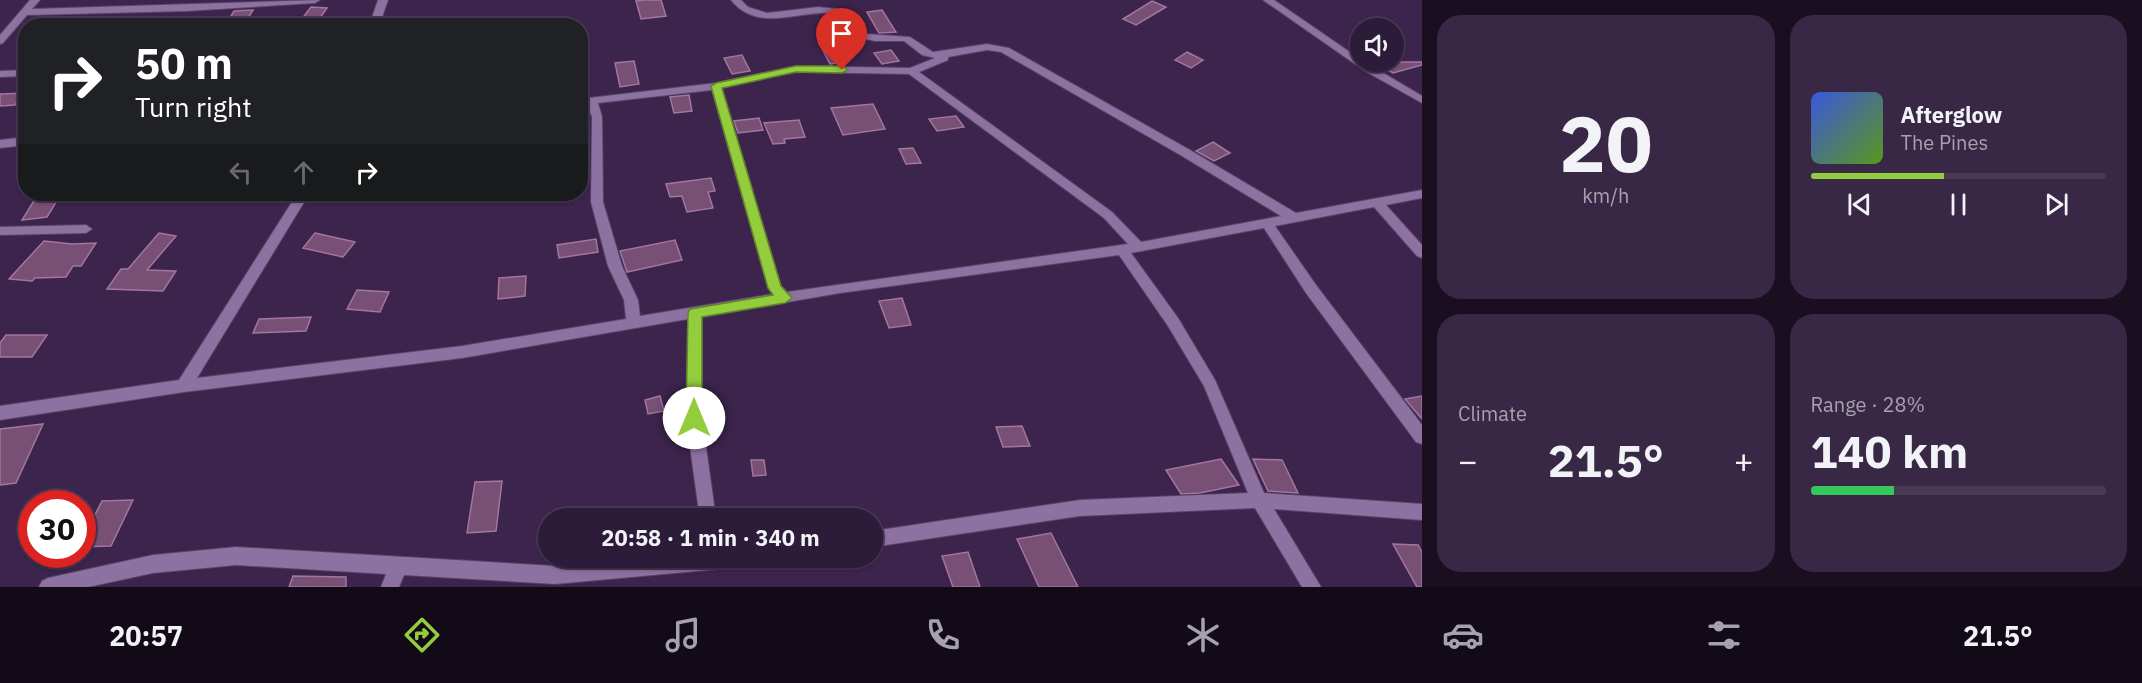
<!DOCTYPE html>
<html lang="en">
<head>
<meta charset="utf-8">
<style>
  :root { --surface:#2d1b3a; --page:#392845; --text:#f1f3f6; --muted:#a7a1af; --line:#483954; --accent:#93cd3d }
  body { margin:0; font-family:"IBM Plex Sans",sans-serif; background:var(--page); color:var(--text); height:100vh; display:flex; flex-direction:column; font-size:22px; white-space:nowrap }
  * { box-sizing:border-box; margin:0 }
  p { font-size:20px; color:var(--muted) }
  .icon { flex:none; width:33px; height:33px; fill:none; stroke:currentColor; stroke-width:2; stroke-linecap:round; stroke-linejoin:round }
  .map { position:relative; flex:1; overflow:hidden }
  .sheet { display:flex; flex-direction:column; gap:15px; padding:15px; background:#190f20; width:720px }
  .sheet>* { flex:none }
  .banner { position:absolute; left:18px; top:18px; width:570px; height:183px; border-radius:24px; box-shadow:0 2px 4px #0004,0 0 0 2px var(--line); background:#202124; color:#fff; overflow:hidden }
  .fabs { position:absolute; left:1350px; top:18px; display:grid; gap:12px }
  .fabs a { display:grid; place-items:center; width:54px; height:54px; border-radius:50%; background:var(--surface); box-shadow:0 2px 4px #0004,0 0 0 2px var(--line); font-size:30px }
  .speed { position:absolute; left:18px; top:490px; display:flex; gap:12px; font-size:30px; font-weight:700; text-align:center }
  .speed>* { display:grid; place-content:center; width:78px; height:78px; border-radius:50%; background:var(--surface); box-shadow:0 2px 4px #0004,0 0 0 2px var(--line); line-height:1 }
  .speed .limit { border:9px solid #d22; background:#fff; color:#111 }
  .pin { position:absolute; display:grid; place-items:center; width:51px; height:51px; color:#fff; margin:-62px -26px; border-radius:50% 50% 50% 0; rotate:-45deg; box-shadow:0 0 6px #0007 }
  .pin .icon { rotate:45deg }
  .me { position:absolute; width:66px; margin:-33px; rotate:0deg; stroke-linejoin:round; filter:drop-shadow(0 0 4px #0008) }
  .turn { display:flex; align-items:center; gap:21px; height:126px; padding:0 18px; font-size:27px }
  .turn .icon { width:78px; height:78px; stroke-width:2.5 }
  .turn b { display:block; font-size:42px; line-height:51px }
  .lanes { display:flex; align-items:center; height:57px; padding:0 18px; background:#0003; justify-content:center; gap:30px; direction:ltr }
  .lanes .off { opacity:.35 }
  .big { font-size:45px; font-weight:700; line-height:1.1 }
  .sheet .card { flex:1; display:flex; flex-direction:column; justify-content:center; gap:9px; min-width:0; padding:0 21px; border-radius:24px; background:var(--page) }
  .sheet .dial { align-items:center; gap:0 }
  .dial b { font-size:78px; line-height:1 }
  .song { display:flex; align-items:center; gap:18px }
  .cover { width:72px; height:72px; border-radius:9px; background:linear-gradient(135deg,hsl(230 70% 55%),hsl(90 70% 35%)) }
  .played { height:6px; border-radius:3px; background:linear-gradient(90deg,var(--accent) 45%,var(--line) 45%) }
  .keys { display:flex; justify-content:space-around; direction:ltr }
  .heat { display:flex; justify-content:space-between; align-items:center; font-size:33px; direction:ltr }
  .charge { height:9px; border-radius:4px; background:linear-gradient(90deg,#34c759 28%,var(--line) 0) }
  .sheet .tiles { flex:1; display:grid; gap:15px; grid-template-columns:repeat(2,1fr) }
  .trip { position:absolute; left:538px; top:508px; width:345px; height:60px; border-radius:30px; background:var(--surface); box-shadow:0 2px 4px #0004,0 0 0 2px var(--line); font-weight:700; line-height:60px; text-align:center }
  .tab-bar { display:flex; height:96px; justify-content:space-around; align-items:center; background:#120b17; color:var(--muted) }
  .tab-bar .icon { width:42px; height:42px }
  .tab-bar .current { color:var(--accent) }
  .tab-bar b { font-size:27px; color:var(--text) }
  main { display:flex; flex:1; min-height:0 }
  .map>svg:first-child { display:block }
  .building { fill:#784f75; stroke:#a2769e; stroke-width:1.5 }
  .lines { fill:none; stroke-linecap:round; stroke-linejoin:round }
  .minor-casing { stroke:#584367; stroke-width:2 }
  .minor { fill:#8c71a1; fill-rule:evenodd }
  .route { fill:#93cd3d; stroke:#608528; stroke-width:1.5 }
</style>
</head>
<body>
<main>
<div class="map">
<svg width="1422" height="587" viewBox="0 0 1422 587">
  <rect width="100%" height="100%" fill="#3c244d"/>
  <path class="building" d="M644,0H661L666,16L641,19L636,1Z
    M1152,1L1166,7L1136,25L1123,19Z
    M311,7L327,8L318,21L301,20Z
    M253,10L243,26H225L234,11Z
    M882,10L896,32L879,33L867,12Z
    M834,42L846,62L830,64L819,43Z
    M891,50L899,61L882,64L874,53Z
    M1187,52L1203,60L1191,68L1175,60Z
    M742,55L750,71L732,74L724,58Z
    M634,61L639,84L620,87L615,63Z
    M1374,62H1422V65L1393,73Z
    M24,93L15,105L0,106V94Z
    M689,95L692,111L674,113L670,97Z
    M873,104L885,129L843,135L831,108Z
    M956,116L964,127L937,131L929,119Z
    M759,118L763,130L738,133L734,121Z
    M799,120L805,137L784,139L785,143L773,144L764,123Z
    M1213,142L1230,153L1214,161L1196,151Z
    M913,148L921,163L906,164L899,149Z
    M711,178L715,191L708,192L713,208L687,212L682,196L670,197L666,184Z
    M38,194H61L47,217L22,220Z
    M159,233L176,236L147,270L176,271L163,291L107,289L121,269H128Z
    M315,233L355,242L343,257L303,248Z
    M596,239L598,252L559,258L557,245Z
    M675,240L682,260L627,272L620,251Z
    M44,241L72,244L96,243L81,266H73L66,277L35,278L32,281L9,279Z
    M526,276L525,296L498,299L499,278Z
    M357,290L389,292L380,312L347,309Z
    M902,298L911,325L889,328L879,301Z
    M311,317L306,331L253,333L259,319Z
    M6,335H47L32,357H0V343Z
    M660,396L664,411L648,414L645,400Z
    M1422,396V419L1405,399Z
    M43,424L16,483L0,485V429Z
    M1022,426L1030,446L1003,447L996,427Z
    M1221,459L1239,485L1200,493L1181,494L1166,470Z
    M1253,459L1282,460L1298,493L1268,491Z
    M751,460H764L766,475L753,476Z
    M502,481L496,531L467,533L475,482Z
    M133,500L111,546L82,547V540L102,501Z
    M1051,533L1078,587H1039L1017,539Z
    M1393,544L1418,545L1422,552V587H1417Z
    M968,552L980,587H953L942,556Z
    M293,576L346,577V587H289Z"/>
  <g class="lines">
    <defs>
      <path id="minor" d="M30,0H40L32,9L320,0L315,3L187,11L27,15L3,43L0,44V35Z
        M378,0H388L379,26H369Z
        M731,0H741L748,7L767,13L818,7L838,9L867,34L910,37L933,52L987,44L1009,48L1190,150L1296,213L1422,190V198L1386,205L1422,245V258L1417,256L1374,207L1275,226L1316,285L1422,425V444L1416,442L1306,293L1264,228L1131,253L1178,318L1215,380L1264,493L1422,504V520L1274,509L1321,587H1302L1255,508L1080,516L873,547V531L1080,500L1248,493L1204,386L1168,326L1119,255L840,293L702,317V418L716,519H700L686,418L688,319L462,358L184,392L0,420V406L179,380L297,194H309L197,378L462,346L626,319L624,300L608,266L591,202L592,117L587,104L580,105V99L716,83L796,66L910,68L935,58L922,55L904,41H875L860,38L832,13C796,11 758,33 731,0ZM987,50L1001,52L1182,156L1281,216L1141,242L1112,212L919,72L948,60V57ZM796,72L909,74L1104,218L1128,244L787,292L781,286L722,88ZM712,90L768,288L773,294L640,316L638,300L622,266L603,202L602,117L598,103Z
        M1263,0H1274L1360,59V62H1365L1422,96V103L1365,71Z
        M26,70V76L0,77V71Z
        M26,137V145L0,148V140Z
        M86,225L92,229L86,233L0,235V227Z
        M236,547L555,566L646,558H750L747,564L741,567L555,584L404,575L399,587H381L386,574L236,565L153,573L88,587H39L42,581L48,578L153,555Z"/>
    </defs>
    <use href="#minor" class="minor-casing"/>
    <use href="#minor" class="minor"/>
  </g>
  <path class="route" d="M796,66H842L848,70L842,73L796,72L722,88L781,286L792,298L785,303L702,317V418L700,423L694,425L689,423L686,418L688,313L690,309L773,295L768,288L711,86L716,83Z"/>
</svg>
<div class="fabs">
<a><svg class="icon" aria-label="sound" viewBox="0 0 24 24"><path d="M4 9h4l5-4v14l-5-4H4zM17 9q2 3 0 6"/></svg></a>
</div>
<div class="speed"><div class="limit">30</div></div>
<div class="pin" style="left:842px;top:70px;background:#d93025"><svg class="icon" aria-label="arrive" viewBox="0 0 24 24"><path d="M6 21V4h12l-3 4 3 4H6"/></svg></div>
<svg class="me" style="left:694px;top:418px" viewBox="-20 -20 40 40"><circle r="19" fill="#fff"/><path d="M0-13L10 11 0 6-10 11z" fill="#93cd3d"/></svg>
<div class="trip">20:58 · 1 min · 340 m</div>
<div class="banner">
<div class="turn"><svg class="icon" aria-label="right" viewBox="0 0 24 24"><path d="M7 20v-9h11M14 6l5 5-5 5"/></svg><div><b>50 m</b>Turn right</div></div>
<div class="lanes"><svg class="icon off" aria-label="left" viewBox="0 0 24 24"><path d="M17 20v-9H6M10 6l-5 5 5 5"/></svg><svg class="icon off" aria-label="ahead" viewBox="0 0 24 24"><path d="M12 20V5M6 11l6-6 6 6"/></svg><svg class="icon" aria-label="right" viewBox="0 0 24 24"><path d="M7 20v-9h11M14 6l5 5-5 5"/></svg></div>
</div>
</div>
<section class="sheet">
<div class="tiles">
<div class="card dial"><b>20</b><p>km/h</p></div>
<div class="card">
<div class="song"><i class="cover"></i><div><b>Afterglow</b><p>The Pines</p></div></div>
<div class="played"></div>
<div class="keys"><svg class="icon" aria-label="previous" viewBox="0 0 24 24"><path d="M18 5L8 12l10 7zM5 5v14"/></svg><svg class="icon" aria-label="pause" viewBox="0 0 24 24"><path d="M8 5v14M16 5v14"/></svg><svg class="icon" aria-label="next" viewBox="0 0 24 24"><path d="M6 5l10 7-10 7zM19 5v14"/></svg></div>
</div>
<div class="card"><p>Climate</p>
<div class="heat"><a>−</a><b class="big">21.5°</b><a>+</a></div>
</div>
<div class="card"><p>Range · 28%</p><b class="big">140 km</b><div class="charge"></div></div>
</div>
</section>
</main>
<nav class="tab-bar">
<b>20:57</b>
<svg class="icon current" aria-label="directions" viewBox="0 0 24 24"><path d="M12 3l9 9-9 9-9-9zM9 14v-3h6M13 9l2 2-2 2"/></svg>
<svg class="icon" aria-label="music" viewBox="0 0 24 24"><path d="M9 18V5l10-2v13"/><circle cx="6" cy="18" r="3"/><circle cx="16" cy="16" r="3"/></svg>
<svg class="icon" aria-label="phone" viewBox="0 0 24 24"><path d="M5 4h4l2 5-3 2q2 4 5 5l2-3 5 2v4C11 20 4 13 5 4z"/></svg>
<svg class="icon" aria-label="climate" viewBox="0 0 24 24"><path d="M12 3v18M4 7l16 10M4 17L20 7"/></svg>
<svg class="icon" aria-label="car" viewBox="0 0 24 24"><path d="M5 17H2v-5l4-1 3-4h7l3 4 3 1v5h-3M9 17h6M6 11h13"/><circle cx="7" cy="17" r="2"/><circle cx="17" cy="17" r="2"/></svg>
<svg class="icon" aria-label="filters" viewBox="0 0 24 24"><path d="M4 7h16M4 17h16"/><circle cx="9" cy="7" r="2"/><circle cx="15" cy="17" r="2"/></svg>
<b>21.5°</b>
</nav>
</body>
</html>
